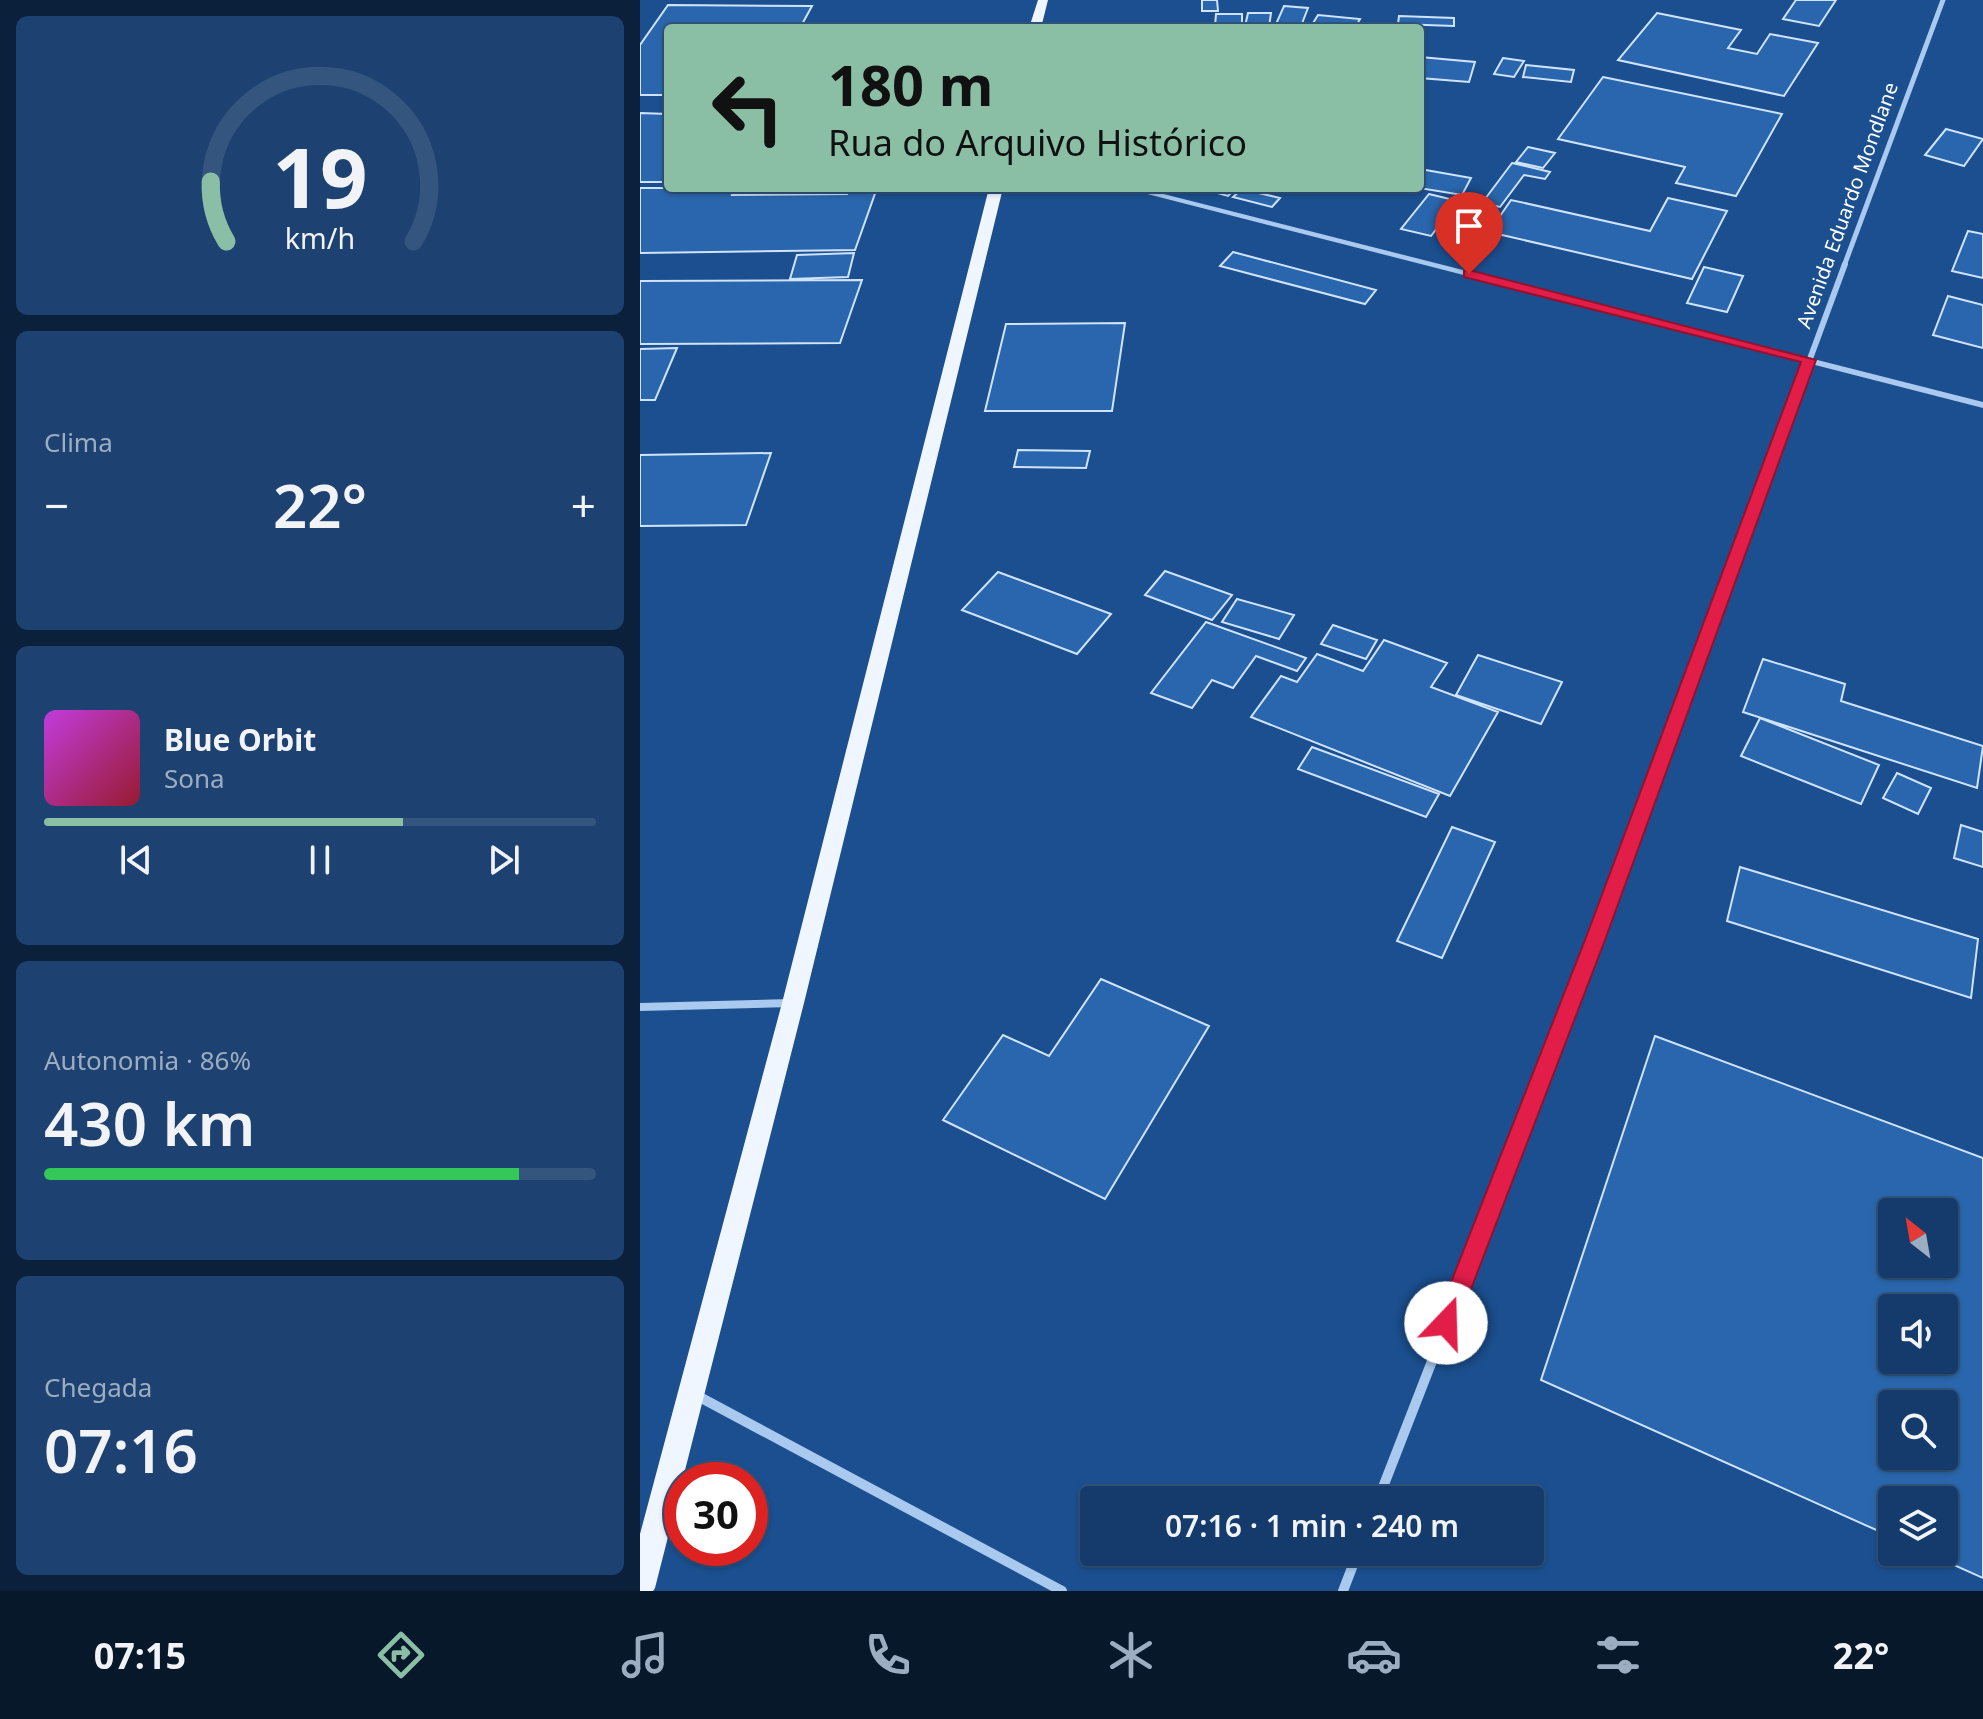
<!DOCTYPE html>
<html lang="pt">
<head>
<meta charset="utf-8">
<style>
  :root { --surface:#143b6b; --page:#1d4271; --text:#f1f3f6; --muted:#9dadc1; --line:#33557e; --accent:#8abfa5 }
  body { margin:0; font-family:"Noto Sans",sans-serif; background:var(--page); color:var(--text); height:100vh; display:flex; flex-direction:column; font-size:30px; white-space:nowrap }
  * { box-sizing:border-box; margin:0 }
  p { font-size:26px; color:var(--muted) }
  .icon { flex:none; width:44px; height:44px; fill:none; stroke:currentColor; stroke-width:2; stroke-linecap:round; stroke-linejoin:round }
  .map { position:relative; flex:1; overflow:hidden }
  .side { display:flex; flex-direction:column; gap:16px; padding:16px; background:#0b203b; width:640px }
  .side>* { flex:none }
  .banner { position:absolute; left:24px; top:24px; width:760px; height:168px; border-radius:8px; box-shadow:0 2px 6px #0004,0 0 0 2px var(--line); background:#8abfa5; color:#111; overflow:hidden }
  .needle { width:52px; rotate:329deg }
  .tools { position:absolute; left:1238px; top:1198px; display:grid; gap:16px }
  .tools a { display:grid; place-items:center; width:80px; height:80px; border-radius:8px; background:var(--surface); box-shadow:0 2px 6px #0004,0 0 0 2px var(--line); font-size:40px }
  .speed { position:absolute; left:24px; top:1462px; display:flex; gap:16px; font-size:40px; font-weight:700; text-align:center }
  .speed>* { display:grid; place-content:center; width:104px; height:104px; border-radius:50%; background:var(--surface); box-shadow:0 2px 6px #0004,0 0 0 2px var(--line); line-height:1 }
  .speed .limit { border:12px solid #d22; background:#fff; color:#111 }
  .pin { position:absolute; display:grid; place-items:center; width:68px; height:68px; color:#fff; margin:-82px -34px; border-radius:50% 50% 50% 0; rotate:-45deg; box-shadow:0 0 8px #0007 }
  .pin .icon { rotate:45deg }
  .me { position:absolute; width:88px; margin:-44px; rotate:21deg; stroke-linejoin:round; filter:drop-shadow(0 0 6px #0008) }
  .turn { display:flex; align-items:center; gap:28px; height:168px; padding:0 32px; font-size:36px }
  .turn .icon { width:104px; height:104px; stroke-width:2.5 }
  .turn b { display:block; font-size:56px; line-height:68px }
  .big { font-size:60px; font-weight:600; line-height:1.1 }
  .side .widget { flex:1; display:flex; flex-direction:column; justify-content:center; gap:12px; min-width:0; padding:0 28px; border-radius:12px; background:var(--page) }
  .side .dial { align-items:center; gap:0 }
  .dial svg { height:208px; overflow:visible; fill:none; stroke:var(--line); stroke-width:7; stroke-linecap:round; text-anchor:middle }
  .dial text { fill:var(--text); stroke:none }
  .song { display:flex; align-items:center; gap:24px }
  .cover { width:96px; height:96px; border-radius:12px; background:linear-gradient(135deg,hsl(290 70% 55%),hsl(350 70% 35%)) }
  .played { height:8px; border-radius:4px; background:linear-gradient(90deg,var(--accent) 65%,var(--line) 65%) }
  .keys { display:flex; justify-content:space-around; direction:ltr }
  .heat { display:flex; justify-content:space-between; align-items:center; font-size:44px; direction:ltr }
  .charge { height:12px; border-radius:6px; background:linear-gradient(90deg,#34c759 86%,var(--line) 0) }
  .trip { position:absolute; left:440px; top:1486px; width:464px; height:80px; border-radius:8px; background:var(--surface); box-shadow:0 2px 6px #0004,0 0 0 2px var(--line); font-weight:600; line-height:80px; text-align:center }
  .dock { display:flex; height:128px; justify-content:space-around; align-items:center; background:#08182b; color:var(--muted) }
  .dock .icon { width:56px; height:56px }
  .dock .selected { color:var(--accent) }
  .dock b { font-size:36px; color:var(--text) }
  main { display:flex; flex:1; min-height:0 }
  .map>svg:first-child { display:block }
  .building { fill:#2a66ad; stroke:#cfe3fa; stroke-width:2; fill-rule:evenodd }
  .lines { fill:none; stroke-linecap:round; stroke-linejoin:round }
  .minor-far3 { stroke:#a9c9ee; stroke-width:5 }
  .minor-far2 { stroke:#a9c9ee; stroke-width:6 }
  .minor-far1 { stroke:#a9c9ee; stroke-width:8 }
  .minor { stroke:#a9c9ee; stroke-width:10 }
  .tertiary { fill:#a9c9ee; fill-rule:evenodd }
  .primary { fill:#f0f6ff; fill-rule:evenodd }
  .route { fill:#e11d48; stroke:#92132f; stroke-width:2 }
  .labels { text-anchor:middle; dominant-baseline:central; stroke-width:8; stroke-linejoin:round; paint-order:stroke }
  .street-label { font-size:20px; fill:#fff; stroke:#1b4f8f }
</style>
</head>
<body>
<main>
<section class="side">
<div class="widget dial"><svg viewBox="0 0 100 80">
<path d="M14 69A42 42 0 1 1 86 69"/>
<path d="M14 69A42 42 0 0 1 8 46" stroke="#8abfa5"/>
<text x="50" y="56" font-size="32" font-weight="700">19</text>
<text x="50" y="72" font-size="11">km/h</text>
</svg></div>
<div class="widget"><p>Clima</p>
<div class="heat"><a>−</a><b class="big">22°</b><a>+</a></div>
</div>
<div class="widget">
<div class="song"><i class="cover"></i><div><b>Blue Orbit</b><p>Sona</p></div></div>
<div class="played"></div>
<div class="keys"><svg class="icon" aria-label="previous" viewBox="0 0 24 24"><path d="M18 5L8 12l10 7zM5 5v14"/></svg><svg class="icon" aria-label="pause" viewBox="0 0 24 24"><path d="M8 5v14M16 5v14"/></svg><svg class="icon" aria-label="next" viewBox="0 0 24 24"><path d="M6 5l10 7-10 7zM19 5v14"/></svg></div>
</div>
<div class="widget"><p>Autonomia · 86%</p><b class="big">430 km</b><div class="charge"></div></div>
<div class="widget"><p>Chegada</p><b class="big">07:16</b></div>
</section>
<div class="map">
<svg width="1343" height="1591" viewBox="0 0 1343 1591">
  <rect width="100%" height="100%" fill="#1b4f8f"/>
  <path class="building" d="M562,0H577L578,11H562Z
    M1156,0H1196L1179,26L1143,19Z
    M28,5L172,6L160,28H28V95H0V45Z
    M644,6L668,8L661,26L636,24Z
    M608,13H631L629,27L605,26Z
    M1017,13L1101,30L1088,48L1117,54L1130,34L1178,43L1144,96L978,60Z
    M576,14H602V26H575Z
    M678,15L720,19L715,28H670Z
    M759,16L814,18V26L758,24Z
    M780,57L835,62L829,82L780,78Z
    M863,58L884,61L874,77L854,74Z
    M886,65L934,70L931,82L883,77Z
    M963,77L1142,114L1096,196L1036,183L1045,167L918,139Z
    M0,113L28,114V182H0Z
    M1306,129L1343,139L1324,166L1285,155Z
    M888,147L915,153L903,168L876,162Z
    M872,163L910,172L905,179L884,175L860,207L842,203Z
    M780,169L831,178L822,195L779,188Z
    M0,188H95L92,195L207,194L209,188H237L215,250L0,253Z
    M559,188H596L588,196Z
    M602,189L640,198L632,207L593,197Z
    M789,194L818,201L791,236L761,229Z
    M1028,198L1087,211L1052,279L849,232L871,200L1010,231Z
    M1328,231L1343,234V278L1312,271Z
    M593,252L736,290L725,304L580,266Z
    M214,253L208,277L150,279L157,255Z
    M1064,267L1103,276L1087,312L1047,303Z
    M222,280L200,343L0,344V281Z
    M1308,296L1343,305V348L1293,335Z
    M485,323L472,411H345L366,324Z
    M37,348L15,400H0V349Z
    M378,450L450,451L446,468L374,467Z
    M131,453L106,525L0,526V455Z
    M525,571L592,595L572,620L505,595Z
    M358,572L471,614L437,654L322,610Z
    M597,599L654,615L639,639L582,622Z
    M566,622L666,658L657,671L616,656L593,688L572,680L552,708L511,693Z
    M693,625L737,640L726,659L681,644Z
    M744,640L807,663L791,687L858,712L810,796L611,717L641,676L657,682L677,654L723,671Z
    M838,655L922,682L901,724L816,695Z
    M1123,659L1205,684L1201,701L1343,746L1337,788L1103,712Z
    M1120,718L1239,765L1221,804L1101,756Z
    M672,747L799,794L786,817L658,769Z
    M1257,773L1291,788L1278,814L1243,798Z
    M1321,825L1343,832V867L1314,858Z
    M812,827L855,842L802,958L757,941Z
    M1100,867L1338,939L1331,998L1087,921Z
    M461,979L569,1026L465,1199L303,1120L363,1035L409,1056Z
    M1015,1036L1343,1158V1578L1285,1552H1304V1500H1252V1537L901,1380ZM1252,1212H1304V1264H1252ZM1252,1308H1304V1360H1252ZM1252,1404H1304V1456H1252Z"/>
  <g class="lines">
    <path class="minor-far3" d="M1204,266L1303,0"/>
    <path class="minor-far2" d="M1079,605L1205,264"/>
    <path class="minor-far1" d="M0,1007L151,1003
      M917,1039L1080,603"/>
    <path class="minor" d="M54,1394L422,1591
      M738,1500L918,1037
      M703,1591L718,1552"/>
    <path class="tertiary" d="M484,188H500L1343,402V408Z"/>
    <path class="primary" d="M398,0H408L401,28H389Z
      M349,188H363L164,1003L15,1588L13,1591H0V1534L142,1003Z"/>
  </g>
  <path class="route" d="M829,270L1176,360L965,940L818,1323L815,1332L806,1335L798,1332L795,1323L945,940L1161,362L824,277V271Z"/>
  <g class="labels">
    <g class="street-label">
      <text transform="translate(1207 205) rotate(-70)">Avenida Eduardo Mondlane</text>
    </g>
  </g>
</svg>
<div class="tools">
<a><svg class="needle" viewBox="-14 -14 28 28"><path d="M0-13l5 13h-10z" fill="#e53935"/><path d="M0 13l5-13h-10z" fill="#9dadc1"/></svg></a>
<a><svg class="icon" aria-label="sound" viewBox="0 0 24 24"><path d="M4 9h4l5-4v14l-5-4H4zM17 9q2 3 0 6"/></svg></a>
<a><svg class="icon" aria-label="search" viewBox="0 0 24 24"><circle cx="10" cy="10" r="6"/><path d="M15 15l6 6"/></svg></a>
<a><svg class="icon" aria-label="layers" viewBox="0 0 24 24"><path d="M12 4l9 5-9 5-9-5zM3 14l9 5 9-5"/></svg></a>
</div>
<div class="speed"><div class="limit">30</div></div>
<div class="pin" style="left:829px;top:274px;background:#d93025"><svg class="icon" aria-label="arrive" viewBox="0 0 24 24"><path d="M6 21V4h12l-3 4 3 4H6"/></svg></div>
<svg class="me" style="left:806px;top:1323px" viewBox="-20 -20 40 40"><circle r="19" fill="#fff"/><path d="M0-13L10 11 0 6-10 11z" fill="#e11d48"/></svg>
<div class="trip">07:16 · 1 min · 240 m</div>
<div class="banner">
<div class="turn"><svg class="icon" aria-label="left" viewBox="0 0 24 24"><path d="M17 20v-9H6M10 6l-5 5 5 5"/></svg><div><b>180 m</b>Rua do Arquivo Histórico</div></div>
</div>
</div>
</main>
<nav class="dock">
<b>07:15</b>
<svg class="icon selected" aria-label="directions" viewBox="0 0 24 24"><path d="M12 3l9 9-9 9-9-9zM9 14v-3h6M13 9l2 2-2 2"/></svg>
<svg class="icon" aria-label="music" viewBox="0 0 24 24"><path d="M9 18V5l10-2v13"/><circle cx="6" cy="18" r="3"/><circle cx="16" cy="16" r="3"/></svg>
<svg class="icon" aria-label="phone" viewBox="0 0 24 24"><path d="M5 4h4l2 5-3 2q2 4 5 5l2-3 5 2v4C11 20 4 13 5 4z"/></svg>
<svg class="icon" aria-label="climate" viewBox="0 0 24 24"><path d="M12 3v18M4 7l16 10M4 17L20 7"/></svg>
<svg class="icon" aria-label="car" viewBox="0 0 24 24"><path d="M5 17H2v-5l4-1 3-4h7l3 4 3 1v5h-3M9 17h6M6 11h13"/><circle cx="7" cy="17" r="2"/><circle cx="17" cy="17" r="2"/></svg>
<svg class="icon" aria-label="filters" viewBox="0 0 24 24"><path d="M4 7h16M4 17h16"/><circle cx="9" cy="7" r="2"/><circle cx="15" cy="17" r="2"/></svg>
<b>22°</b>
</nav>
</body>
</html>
